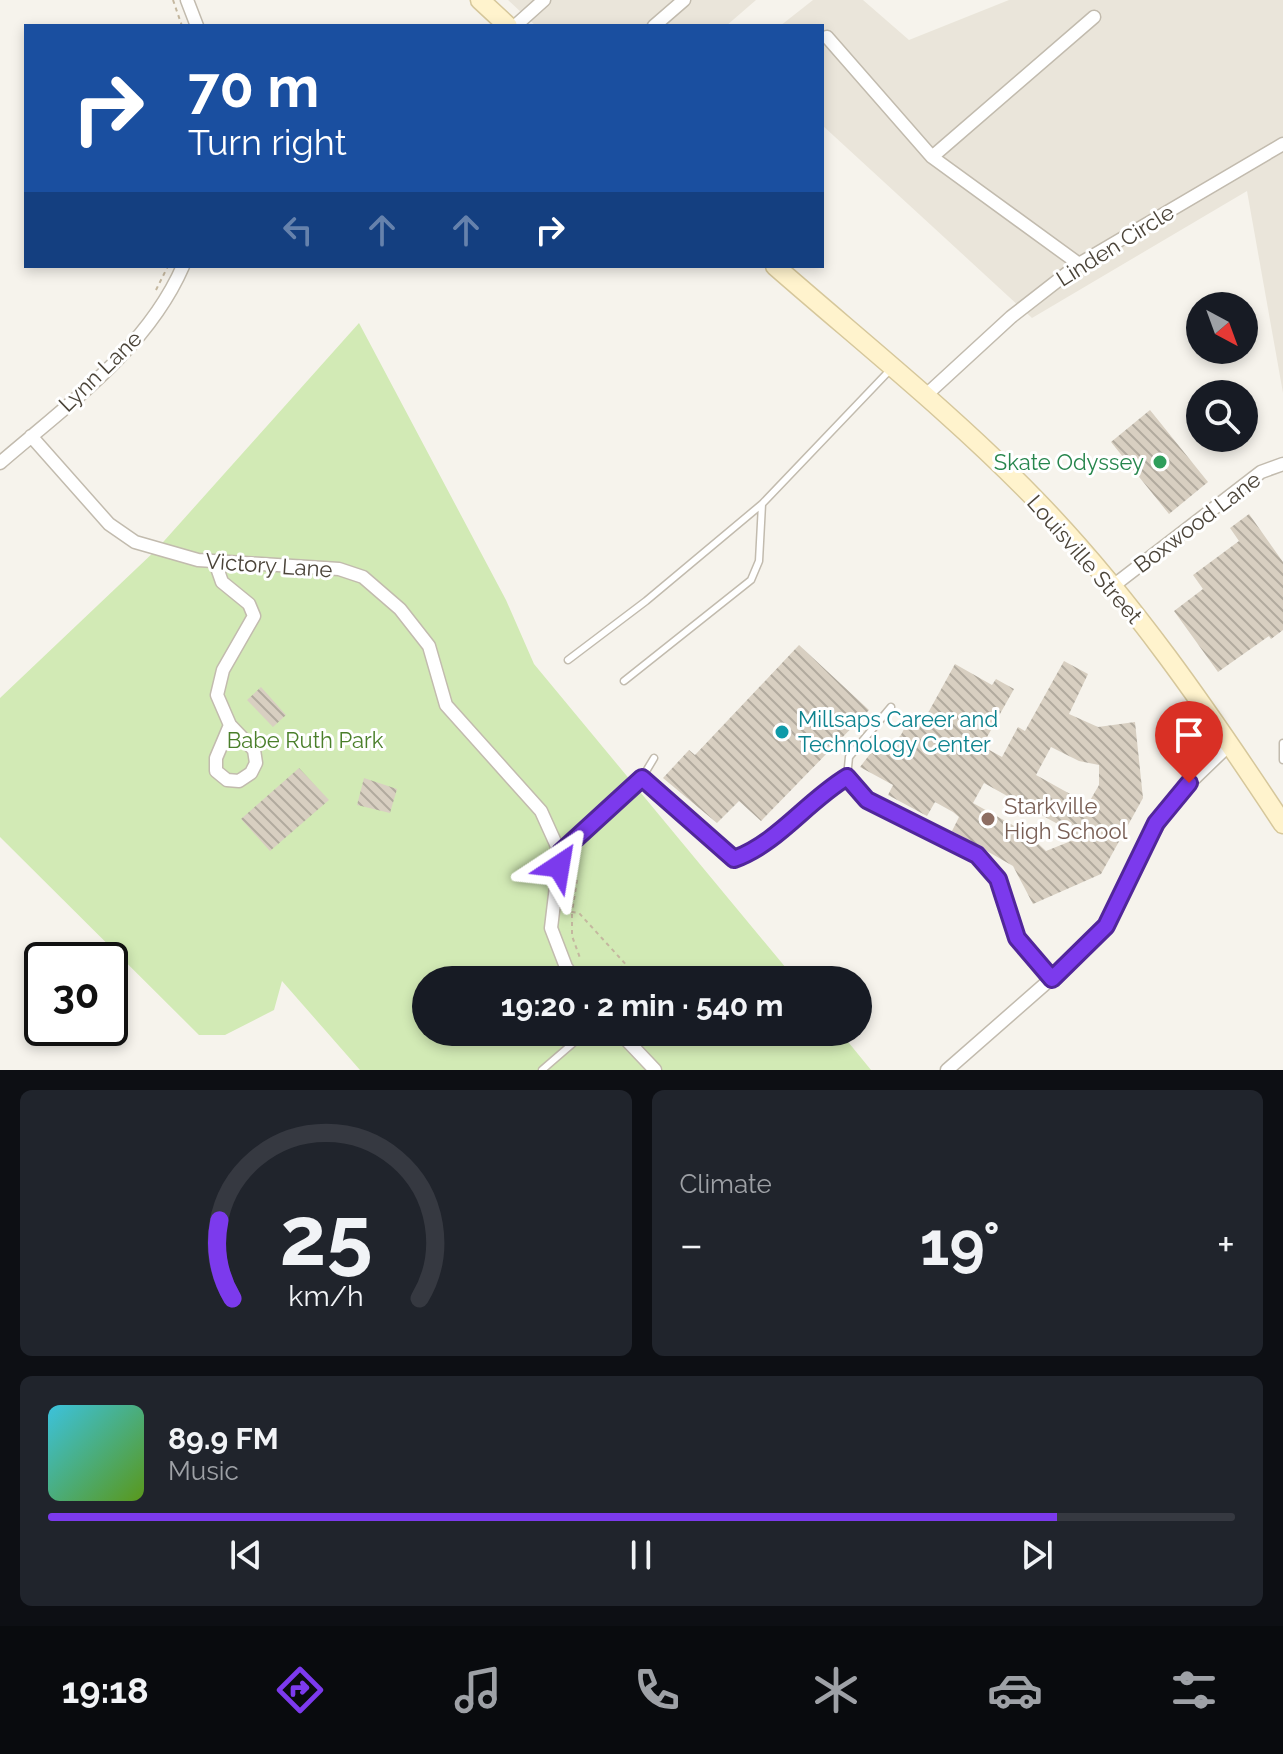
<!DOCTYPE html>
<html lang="en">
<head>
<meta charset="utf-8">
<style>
  :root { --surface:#171b24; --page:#20242c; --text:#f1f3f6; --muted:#9ea1a6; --line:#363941; --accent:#7c3aed }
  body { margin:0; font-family:Raleway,sans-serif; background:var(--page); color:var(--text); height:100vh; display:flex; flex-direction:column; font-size:30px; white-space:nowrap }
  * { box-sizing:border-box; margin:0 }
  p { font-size:26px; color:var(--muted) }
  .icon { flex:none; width:44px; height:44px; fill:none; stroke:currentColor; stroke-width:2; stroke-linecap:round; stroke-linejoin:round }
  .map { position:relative; height:1070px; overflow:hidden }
  .side { display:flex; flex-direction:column; gap:20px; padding:20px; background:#0d0f14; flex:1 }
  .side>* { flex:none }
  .top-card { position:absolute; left:24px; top:24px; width:800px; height:244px; border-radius:0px; box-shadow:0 4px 12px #0003; background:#1a4fa0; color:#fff; overflow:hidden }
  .needle { width:52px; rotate:139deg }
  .fabs { position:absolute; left:1186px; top:292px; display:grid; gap:16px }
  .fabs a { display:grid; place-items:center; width:72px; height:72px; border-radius:50%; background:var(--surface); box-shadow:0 4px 12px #0003; font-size:40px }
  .speed { position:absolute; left:24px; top:942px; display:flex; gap:16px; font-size:40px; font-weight:700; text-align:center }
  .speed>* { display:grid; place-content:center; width:104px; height:104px; border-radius:50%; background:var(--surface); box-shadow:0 4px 12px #0003; line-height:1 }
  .speed .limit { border:4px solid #111; border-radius:12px; background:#fff; color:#111 }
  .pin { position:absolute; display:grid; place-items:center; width:68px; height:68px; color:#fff; margin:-82px -34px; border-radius:50% 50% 50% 0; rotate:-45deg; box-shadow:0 0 8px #0007 }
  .pin .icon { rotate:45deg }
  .me { position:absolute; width:88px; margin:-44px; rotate:33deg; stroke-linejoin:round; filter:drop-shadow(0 0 6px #0008) }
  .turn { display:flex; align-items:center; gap:28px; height:168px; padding:0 32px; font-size:36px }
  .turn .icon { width:104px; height:104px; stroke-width:2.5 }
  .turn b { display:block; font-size:56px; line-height:68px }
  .lanes { display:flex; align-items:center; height:76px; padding:0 32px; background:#0003; justify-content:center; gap:40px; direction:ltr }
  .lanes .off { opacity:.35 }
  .big { font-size:60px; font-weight:700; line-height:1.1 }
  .side .tile { flex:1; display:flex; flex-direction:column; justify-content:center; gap:12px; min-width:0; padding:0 28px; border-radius:12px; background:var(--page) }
  .side .dial { align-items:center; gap:0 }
  .dial svg { height:208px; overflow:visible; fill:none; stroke:var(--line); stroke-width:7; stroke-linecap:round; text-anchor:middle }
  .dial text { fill:var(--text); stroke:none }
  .song { display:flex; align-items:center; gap:24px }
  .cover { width:96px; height:96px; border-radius:12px; background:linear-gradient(135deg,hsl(190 70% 55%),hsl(90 70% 35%)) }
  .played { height:8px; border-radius:4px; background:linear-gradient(90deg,var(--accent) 85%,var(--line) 85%) }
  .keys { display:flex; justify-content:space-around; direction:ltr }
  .heat { display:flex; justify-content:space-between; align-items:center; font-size:44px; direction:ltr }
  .side .tiles { flex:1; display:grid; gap:20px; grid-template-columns:1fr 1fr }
  .tile:last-child { grid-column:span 2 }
  .trip { position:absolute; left:412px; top:966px; width:460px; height:80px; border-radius:40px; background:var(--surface); box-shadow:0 4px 12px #0003; font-weight:700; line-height:80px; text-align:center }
  .dock { display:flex; height:128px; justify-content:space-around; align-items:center; background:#090b0e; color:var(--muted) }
  .dock .icon { width:56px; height:56px }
  .dock .on { color:var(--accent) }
  .dock b { font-size:36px; color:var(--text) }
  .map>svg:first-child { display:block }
  .residential { fill:#eae5da }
  .park { fill:#d2eab5 }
  .building { fill:url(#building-back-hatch); fill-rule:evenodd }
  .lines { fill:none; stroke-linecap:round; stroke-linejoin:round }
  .lane-casing { stroke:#c2bbae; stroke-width:9 }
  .street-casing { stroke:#c2bbae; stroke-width:15 }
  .secondary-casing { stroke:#d6c79b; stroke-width:21 }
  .path { stroke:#c4b79f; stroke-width:2; stroke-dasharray:4 4; stroke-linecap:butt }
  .lane { stroke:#fff; stroke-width:6 }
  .street { stroke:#fff; stroke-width:12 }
  .secondary { stroke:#fff3cd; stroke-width:18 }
  .route-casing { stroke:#51269a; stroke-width:20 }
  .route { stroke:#7c3aed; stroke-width:14 }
  .leisure-dot { fill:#2e9e5b; stroke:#fff; stroke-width:3 }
  .culture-dot { fill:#0f9aa8; stroke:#fff; stroke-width:3 }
  .education-dot { fill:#8d6e63; stroke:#fff; stroke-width:3 }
  .labels { text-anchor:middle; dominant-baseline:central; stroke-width:6; stroke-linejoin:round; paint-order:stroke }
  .street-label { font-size:22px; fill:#4b4439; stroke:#fff }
  .leisure-label { font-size:22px; fill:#27864d; stroke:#fff; text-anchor:end }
  .culture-label { font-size:22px; fill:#0d838f; stroke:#fff; text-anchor:start }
  .park-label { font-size:22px; fill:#4a7f2a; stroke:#fff }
  .education-label { font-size:22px; fill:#785e54; stroke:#fff; text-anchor:start }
</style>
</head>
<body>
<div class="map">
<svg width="1283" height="1070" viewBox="0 0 1283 1070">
  <defs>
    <pattern id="building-back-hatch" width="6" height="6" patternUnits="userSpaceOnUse" patternTransform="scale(2)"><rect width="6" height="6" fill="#d8cfc1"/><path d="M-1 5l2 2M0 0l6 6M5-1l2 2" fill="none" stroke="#b1aa9e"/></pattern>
  </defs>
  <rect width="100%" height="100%" fill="#f6f3ec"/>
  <path class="residential" d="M508,0H756L726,26H536Z
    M813,0H863L909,40L1009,0H1283V393L1247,191L1032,318L822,125V26H780Z"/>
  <path class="park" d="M359,323L506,600L534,664L796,980H426V1032H840L871,1070H360L282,981L274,1010L225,1035H199L0,837V698L156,550Z"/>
  <path class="building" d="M1150,410L1208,482L1169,514L1111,442Z
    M1249,514L1283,562V630L1271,639L1269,636L1218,672L1174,611L1203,589L1193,575L1239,541L1230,528Z
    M799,645L869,710L761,821L739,801L717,823L663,778L689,750L695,755Z
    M1064,661L1088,674L1069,714L1098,727L1135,722L1143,798L1101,874L1033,904L1013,866L952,831L959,817L953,812L935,802L927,816L888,795L893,785L860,767L870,754L880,748L885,751L901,735L911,715L923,722L955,664L992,685L996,679L1014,689L982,746L1002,757L1018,727L1025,731ZM1051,747L1079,761L1099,765V785L1088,804L1036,775ZM984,783L1081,837L1046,851L1027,833L973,803Z
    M261,687L286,715L273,727L247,700Z
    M299,768L329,800L270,851L241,819Z
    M364,778L397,789L390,813L357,805Z"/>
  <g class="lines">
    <defs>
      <path id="lane" d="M568,660L646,601L762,504L890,370
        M624,681L751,580L759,561L762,504
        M891,707L849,757L847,777L867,800L977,855L998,879L1017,938L1052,979
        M1283,743V760
        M654,758L642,778L734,859C778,843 806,802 847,777
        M560,853L642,778
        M542,1070L586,1032"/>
      <path id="street" d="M187,0L197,26
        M515,26L544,0
        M654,26L684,0
        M827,37L932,157L1079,264
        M932,157L1094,17
        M925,396L1011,317L1079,264L1283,144
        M31,436L109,524L135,542L198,560L339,569L363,577L400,609L429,646L446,705L541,811L560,853L551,928L566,967L575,980
        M0,463C67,405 147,349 183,266
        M215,562L222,582L249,604L254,616L223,670L217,695L230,725L216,758V771L227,780L239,781L251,773L256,763L254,750L230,725
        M1113,586L1261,472L1283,464
        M619,1032L655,1070
        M947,1070L1093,942L1117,908L1138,858L1175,797L1230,744"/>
      <path id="secondary" d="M480,0L508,26
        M775,266C863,343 956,417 1037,501C1131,598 1209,712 1283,824"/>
    </defs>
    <use href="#lane" class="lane-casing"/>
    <use href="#street" class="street-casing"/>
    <use href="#secondary" class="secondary-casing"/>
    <path class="path" d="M173,0L182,26
      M156,290L168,266
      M577,880L572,912L579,913L640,980
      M572,914V936L580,958
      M588,968L598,980
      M608,980L625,964
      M686,1032L697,1044"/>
    <use href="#lane" class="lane"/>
    <use href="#street" class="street"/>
    <use href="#secondary" class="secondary"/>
  </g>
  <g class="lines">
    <defs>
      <path id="route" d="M559,866L560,853L642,778L734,859C778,843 806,802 847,777L867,800L977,855L998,879L1017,938L1052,979L1106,926L1156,823L1189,783"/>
    </defs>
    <use href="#route" class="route-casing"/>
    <use href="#route" class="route"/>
  </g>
  <circle class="leisure-dot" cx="1160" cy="462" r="8"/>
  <circle class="culture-dot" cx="782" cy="732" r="8"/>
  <circle class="education-dot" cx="988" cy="819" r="8"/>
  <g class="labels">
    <g class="street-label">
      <text transform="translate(1115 245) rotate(-32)">Linden Circle</text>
      <text transform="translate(100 371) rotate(-44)">Lynn Lane</text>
      <text transform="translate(1197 522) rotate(-37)">Boxwood Lane</text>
      <text transform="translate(1085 559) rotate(49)">Louisville Street</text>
      <text transform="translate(269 565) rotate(4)">Victory Lane</text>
    </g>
    <g class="leisure-label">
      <text x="1144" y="462">Skate Odyssey</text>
    </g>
    <g class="culture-label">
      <text x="798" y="719">Millsaps Career and<tspan x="798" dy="25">Technology Center</tspan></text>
    </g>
    <g class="park-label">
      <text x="305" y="740">Babe Ruth Park</text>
    </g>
    <g class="education-label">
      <text x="1004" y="806">Starkville<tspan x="1004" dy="25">High School</tspan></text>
    </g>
  </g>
</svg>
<div class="fabs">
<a><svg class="needle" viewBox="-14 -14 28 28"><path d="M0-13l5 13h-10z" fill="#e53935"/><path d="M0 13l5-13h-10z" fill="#9ea1a6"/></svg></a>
<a><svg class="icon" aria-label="search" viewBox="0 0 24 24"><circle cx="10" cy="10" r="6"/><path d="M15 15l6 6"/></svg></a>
</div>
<div class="speed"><div class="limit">30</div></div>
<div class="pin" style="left:1189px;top:783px;background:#d93025"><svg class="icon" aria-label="arrive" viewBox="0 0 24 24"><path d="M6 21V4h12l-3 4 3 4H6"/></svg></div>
<svg class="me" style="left:559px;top:866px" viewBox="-20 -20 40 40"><path d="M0-17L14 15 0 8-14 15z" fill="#7c3aed" stroke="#fff" stroke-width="4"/></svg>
<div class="trip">19:20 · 2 min · 540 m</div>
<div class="top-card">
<div class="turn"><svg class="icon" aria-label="right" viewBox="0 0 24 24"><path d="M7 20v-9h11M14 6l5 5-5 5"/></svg><div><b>70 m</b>Turn right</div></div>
<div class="lanes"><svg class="icon off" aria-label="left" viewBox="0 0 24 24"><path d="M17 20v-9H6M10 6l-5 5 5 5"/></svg><svg class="icon off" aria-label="ahead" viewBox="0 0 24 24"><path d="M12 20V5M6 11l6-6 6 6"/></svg><svg class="icon off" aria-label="ahead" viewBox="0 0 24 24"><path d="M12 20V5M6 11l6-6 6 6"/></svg><svg class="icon" aria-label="right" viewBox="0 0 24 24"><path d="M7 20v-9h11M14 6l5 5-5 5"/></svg></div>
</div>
</div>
<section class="side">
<div class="tiles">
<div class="tile dial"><svg viewBox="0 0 100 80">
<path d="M14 69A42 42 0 1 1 86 69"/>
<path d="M14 69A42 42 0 0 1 9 39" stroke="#7c3aed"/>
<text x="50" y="56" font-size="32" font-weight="700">25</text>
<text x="50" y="72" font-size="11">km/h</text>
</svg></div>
<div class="tile"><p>Climate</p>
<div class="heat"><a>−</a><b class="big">19°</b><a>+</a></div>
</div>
<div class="tile">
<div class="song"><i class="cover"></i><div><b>89.9 FM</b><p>Music</p></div></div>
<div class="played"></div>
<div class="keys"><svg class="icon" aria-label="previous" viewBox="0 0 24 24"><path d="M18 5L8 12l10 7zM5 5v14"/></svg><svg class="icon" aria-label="pause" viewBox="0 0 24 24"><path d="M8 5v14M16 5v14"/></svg><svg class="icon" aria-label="next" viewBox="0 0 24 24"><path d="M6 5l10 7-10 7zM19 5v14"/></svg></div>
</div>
</div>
</section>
<nav class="dock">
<b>19:18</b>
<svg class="icon on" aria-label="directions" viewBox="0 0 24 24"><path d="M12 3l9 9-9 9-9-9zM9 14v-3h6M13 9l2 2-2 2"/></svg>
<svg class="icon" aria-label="music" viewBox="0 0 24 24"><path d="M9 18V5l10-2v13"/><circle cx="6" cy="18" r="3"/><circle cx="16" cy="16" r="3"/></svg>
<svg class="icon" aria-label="phone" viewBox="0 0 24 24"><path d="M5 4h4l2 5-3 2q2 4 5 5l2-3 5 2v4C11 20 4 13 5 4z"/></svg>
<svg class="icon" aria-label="climate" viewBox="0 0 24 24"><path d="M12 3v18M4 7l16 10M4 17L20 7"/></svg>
<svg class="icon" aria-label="car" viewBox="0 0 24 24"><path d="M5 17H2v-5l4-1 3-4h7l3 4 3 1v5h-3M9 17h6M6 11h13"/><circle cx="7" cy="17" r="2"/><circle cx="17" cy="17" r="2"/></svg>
<svg class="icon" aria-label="filters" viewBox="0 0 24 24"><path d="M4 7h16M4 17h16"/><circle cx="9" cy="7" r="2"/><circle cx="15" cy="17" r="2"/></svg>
</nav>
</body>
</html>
